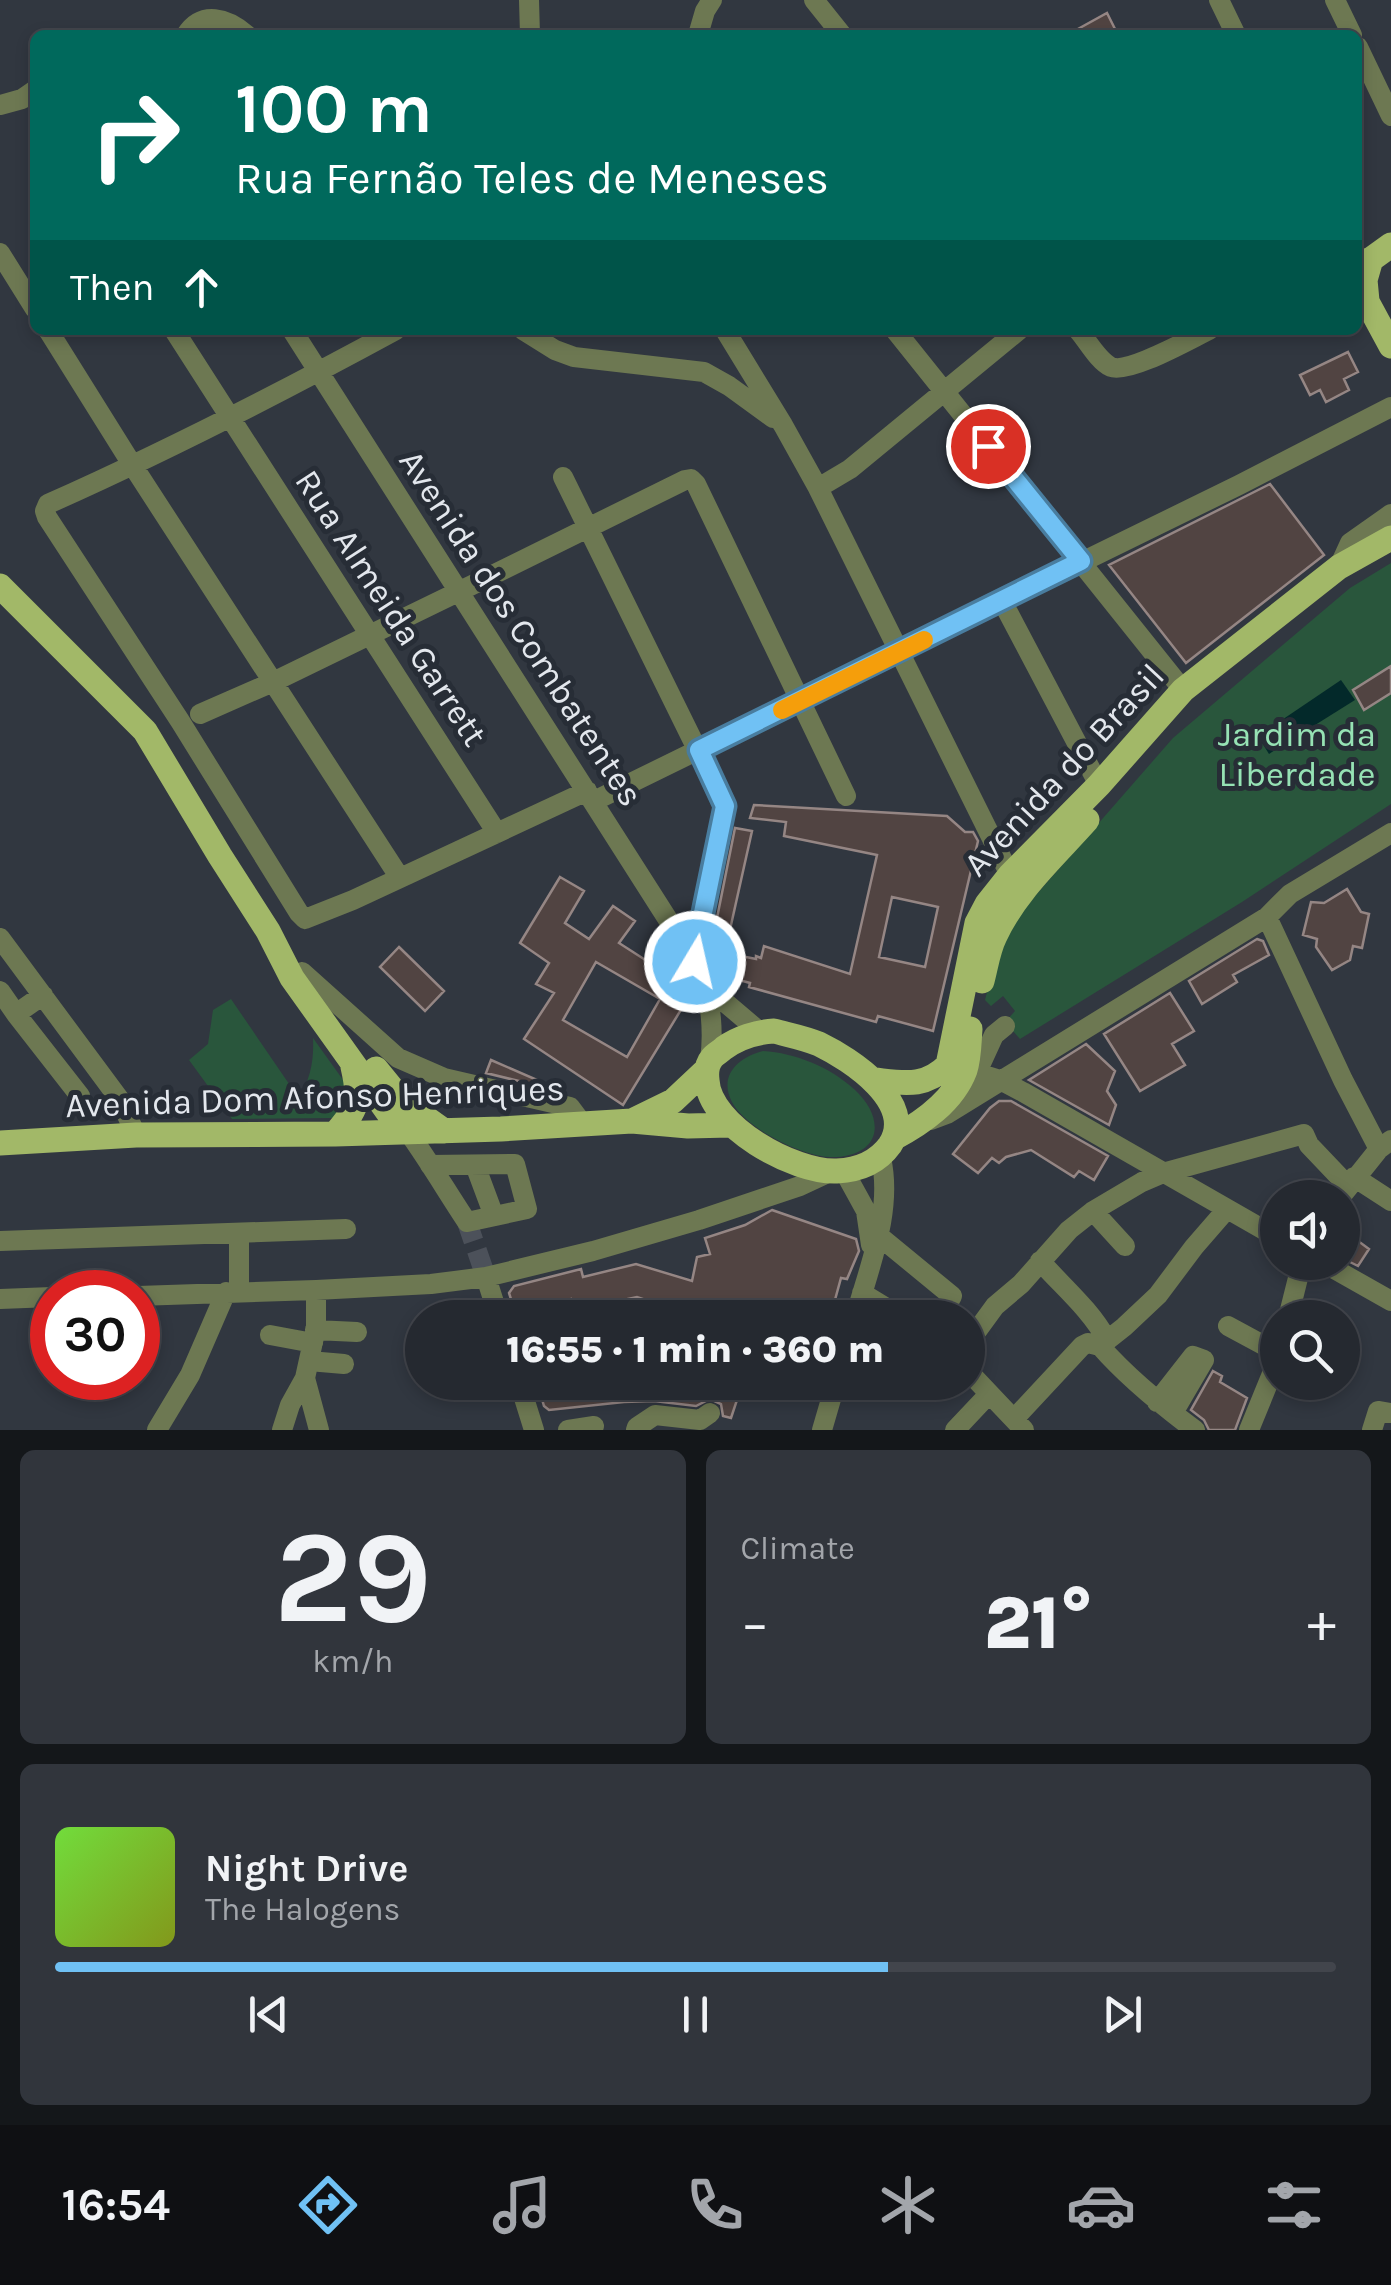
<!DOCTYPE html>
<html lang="en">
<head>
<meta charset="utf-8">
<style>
  :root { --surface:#252930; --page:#31353c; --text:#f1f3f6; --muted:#a3a6ab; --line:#42454c; --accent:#70c1f4 }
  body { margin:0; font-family:Karla,sans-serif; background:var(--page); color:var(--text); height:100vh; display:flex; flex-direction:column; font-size:38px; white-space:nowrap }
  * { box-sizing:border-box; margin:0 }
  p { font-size:32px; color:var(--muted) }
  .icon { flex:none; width:55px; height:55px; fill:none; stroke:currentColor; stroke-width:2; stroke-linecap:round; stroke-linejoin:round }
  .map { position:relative; height:1430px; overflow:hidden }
  .side { display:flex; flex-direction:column; gap:20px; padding:20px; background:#14171a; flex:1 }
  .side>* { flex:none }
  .banner { position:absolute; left:30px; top:30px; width:1332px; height:305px; border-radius:15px; box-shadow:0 5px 15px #0003,0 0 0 2px var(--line); background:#00695c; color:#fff; overflow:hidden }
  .buttons { position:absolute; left:1260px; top:1180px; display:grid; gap:20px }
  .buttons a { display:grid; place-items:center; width:100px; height:100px; border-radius:50%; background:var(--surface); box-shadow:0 5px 15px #0003,0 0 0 2px var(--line); font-size:50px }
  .speed { position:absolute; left:30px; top:1270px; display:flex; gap:20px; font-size:50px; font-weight:700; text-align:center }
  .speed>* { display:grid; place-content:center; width:130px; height:130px; border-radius:50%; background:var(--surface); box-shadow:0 5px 15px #0003,0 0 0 2px var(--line); line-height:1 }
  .speed .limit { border:15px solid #d22; background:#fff; color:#111 }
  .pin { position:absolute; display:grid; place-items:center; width:85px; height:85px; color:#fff; margin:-42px; border:5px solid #fff; border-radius:50%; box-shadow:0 2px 10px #0007 }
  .me { position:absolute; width:110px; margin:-55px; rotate:9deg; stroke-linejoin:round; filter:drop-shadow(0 0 8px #0008) }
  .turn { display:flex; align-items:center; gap:35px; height:210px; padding:0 40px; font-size:45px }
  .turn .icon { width:130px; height:130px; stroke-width:2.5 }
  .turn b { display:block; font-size:70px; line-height:85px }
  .then { display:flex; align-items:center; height:95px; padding:0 40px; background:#0003; gap:20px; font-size:38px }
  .big { font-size:75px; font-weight:800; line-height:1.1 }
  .side .widget { flex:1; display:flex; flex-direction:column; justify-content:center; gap:15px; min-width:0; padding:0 35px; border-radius:15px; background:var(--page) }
  .side .dial { align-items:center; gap:0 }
  .dial b { font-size:130px; line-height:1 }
  .song { display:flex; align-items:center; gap:30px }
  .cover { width:120px; height:120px; border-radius:15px; background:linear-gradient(135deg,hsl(100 70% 55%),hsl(70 70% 35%)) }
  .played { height:10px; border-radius:5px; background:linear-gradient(90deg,var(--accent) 65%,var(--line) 65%) }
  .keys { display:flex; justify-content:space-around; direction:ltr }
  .heat { display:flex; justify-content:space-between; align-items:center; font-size:55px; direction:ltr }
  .side .tiles { flex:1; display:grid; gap:20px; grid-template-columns:1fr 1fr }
  .widget:last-child { grid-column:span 2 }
  .trip { position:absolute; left:405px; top:1300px; width:580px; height:100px; border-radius:50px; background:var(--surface); box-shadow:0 5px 15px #0003,0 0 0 2px var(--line); font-weight:800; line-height:100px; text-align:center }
  .tab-bar { display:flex; height:160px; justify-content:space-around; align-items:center; background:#0f1013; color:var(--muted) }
  .tab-bar .icon { width:70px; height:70px }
  .tab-bar .current { color:var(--accent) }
  .tab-bar b { font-size:45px; color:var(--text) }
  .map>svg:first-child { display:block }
  .green { fill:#29563c }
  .water { fill:#03292a }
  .building { fill:#514442; stroke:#958684; stroke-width:2.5; fill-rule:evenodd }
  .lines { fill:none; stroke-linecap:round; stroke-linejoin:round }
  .minor-tunnel { stroke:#4c515a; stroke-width:20; stroke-dasharray:20 10; stroke-linecap:butt }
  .minor { stroke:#6d7852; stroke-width:20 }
  .major { stroke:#a2b868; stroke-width:25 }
  .route-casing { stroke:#497d9f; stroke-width:25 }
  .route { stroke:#70c1f4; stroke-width:18 }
  .slow { stroke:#f59e0b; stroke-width:18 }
  .labels { text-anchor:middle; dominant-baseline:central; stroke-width:10; stroke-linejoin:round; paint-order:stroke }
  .street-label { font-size:35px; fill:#e3e7ed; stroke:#272d36 }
  .park-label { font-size:35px; fill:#96e2b4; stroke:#272d36 }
</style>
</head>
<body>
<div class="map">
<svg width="1391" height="1430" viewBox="0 0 1391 1430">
  <rect width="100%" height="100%" fill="#313740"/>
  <path class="green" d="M1391,563V804L1242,902L1020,1039L1005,1022L1015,1011L1003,996L991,1006L985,1000L993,969L1007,928L1173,738L1350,588Z
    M231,999L298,1097C311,1080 314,1059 313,1038L346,1084L349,1099L333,1118L232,1119L189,1060L208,1044L213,1010Z
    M763,1051C795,1053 830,1067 854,1089C885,1117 883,1154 836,1157C807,1159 752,1131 735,1107C716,1078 736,1058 763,1051Z"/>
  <path class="water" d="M1341,680L1355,700L1269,754L1258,736Z"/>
  <path class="building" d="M1107,13L1118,35H1067Z
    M1348,352L1358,372L1344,379L1349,390L1326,402L1320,390L1310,395L1300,375Z
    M1270,484L1324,555L1186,663L1109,565Z
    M1391,666V693L1364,710L1353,690Z
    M754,805L947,816L965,832H973L978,841L933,1031L878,1016L876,1022L749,987L750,983L724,976L718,970L709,958L735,828L752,831L727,943L730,952L741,956L756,959V956L761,958L764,946L850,974L877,855L784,836L786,822L750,818ZM892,897L938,907L925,967L879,957Z
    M560,877L584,891L565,923L589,939L613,906L635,921L619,943L675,979L680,971L693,983V990L623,1105L524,1039L554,993L536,984L549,963L520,943ZM596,962L660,999L627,1057L563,1020Z
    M1347,889L1361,912L1369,914L1362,948L1353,946L1350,960L1332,970L1316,947L1317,939L1303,935L1311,902L1324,903Z
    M1257,939L1263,941L1269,955L1233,975L1237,982L1202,1004L1189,981Z
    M399,947L444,991L425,1011L380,967Z
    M1170,993L1194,1031L1172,1044L1185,1065L1140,1091L1104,1034Z
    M1086,1044L1115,1071L1107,1091L1116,1105L1109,1125L1029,1080Z
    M491,1060L544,1083L543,1087L486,1073Z
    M999,1101H1011L1108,1156L1094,1180L1079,1171L1074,1177L1031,1150L1006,1157L999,1163L992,1158L978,1173L953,1154L990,1108Z
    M772,1210L856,1239L859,1251L847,1279L841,1278L830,1318H670L673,1309L637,1297L590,1307L589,1301L572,1305L571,1299L539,1307L542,1318H517L509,1293L514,1286L581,1269L583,1277L636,1264L692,1281L697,1257L710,1254L705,1238L745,1225Z
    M1350,1235L1369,1249L1358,1266L1342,1258V1246Z
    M1213,1371L1222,1376L1220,1382L1247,1398L1235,1430H1209L1204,1420L1191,1410Z
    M537,1382H743L731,1418L723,1416L721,1404L710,1399L696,1406L654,1401L624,1402L549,1410L544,1406Z"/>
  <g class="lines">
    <path class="minor-tunnel" d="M467,1222L486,1277"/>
    <path class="minor" d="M529,0L530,35
      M814,0L842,35
      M1219,0L1236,35
      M1335,0L1352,35
      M186,35C202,10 227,18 247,35
      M698,35L705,11L712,0
      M1358,47L1391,116
      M0,105L22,99L35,90
      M0,253L35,309
      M48,330L133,466L400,878
      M174,330L497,833
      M292,330L695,962L721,999L760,1032
      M396,330C282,392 167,451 48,504L45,511L47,517L180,721L299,913L305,919L353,900L587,791
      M523,330L555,350L574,357L704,372L729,386L773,418
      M725,330L783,425L818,488L1010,875
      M895,330L1183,690
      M1078,330C1087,340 1098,361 1111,367C1129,374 1190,339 1209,330
      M563,477L725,806L699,931L695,962
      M818,488L850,469L1019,330
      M1339,567L1350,543L1391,514
      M1002,601L1099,785
      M200,714L273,682L458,592L685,480L691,479L696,484L846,796
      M594,801L1239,485L1391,407
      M1267,917L1343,1080L1379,1149
      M0,938L120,1100L136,1135
      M302,972L398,1058L444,1078L570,1107L582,1123
      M706,984C711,1009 714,1033 710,1059
      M0,991L16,1014L43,995
      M16,1014L80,1096
      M965,1069L1000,1080L1023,1092L1278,1238
      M972,1083L994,1035L1005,1026
      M931,1120L947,1114L1267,917L1290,894L1391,833
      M408,1132C429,1161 447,1192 467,1222L527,1209L515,1164L430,1165
      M475,1165L494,1216
      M844,1171L866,1211L871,1245
      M1354,1177L1391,1201
      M1343,1194L1379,1149L1391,1140
      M1093,1211L1125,1246
      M239,1233V1291
      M879,1236L952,1296L940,1318
      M0,1241L346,1229
      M1040,1261C1063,1287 1090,1309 1107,1340
      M1322,1262L1391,1301
      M486,1277L499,1318
      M316,1290V1328L305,1378L319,1430
      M862,1293L903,1318
      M138,1296L316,1290L431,1284L486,1277L593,1251L699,1220L800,1186L830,1172
      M0,1299L52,1297
      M855,1318C869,1267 893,1211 881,1158
      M1288,1318L1302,1262
      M1228,1326L1278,1353
      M315,1330L357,1332
      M270,1335L313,1343
      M968,1343L995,1306L1021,1284L1069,1230L1093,1211L1142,1182L1163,1173L1304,1134L1309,1145L1348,1186
      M1100,1346L1124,1327L1158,1295L1194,1247L1227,1209
      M1100,1346C1128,1378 1160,1404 1195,1430
      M309,1361L344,1364
      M968,1371L1024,1430
      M519,1382L534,1430
      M1157,1402L1193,1356L1204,1360L1173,1413
      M1014,1419L1082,1346L1088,1343L1100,1346
      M157,1430L190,1375L226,1292
      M282,1430L290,1405L305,1378
      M568,1430L594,1426
      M636,1430L637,1427L655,1415L700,1420L710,1413
      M822,1430L836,1382
      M955,1430L989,1394
      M1249,1430L1278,1359
      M1372,1430L1378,1411L1391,1413"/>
    <path class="major" d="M1360,272L1366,263L1391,245
      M1358,285L1391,346
      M1367,301L1365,280L1371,259
      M0,586L145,731L220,856L268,931L292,978L402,1132
      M982,981C986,966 988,950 995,936C1016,891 1054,857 1087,820
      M774,1031C789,1035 805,1038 819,1044C850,1059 918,1103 890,1145C877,1163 858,1170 837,1171C794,1173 709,1126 707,1080C706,1072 707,1064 712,1058C715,1054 720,1052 724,1048C738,1038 757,1032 774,1031Z
      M376,1069L402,1101L444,1131
      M874,1080C904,1083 925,1088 948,1065L977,923L987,904L1010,875L1099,785L1183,690L1339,567L1391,538
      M632,1121L673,1101L706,1070
      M335,1134C357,1109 361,1101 353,1067
      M894,1138C922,1123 953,1102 965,1070C969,1058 969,1042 970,1029
      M0,1143L136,1135L335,1134L501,1129L632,1121L688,1126L730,1125"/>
  </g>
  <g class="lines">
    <defs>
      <path id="route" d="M695,962L699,932L725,806L699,750L1081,561L988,446"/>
    </defs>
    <use href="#route" class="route-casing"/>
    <use href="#route" class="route"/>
    <path class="slow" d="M782,710L924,640"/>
  </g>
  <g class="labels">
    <g class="street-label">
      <text transform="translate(391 608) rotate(57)">Rua Almeida Garrett</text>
      <text transform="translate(521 628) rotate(57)">Avenida dos Combatentes</text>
      <text transform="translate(1064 770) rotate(-47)">Avenida do Brasil</text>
      <text transform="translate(315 1097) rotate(-2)">Avenida Dom Afonso Henriques</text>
    </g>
    <g class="park-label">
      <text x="1297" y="734">Jardim da<tspan x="1297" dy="40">Liberdade</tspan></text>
    </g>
  </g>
</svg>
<div class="buttons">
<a><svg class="icon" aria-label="sound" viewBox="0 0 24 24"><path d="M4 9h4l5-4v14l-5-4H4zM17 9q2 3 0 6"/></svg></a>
<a><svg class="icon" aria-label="search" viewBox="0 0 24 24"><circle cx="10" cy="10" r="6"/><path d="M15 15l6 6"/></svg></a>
</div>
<div class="speed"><div class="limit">30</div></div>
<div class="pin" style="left:988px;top:446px;background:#d93025"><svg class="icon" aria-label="arrive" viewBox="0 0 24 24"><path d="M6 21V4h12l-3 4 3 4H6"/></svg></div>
<svg class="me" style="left:695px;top:962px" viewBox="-20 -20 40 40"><circle r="17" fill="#70c1f4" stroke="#fff" stroke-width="3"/><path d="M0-11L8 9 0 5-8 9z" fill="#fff"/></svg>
<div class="trip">16:55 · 1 min · 360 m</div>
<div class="banner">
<div class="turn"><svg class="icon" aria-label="right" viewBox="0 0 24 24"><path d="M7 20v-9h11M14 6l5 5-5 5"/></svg><div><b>100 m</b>Rua Fernão Teles de Meneses</div></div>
<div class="then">Then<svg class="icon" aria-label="ahead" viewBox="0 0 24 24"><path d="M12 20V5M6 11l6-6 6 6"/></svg></div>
</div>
</div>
<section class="side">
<div class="tiles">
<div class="widget dial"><b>29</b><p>km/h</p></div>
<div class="widget"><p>Climate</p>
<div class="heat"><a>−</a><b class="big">21°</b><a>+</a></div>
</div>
<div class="widget">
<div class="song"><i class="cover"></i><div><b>Night Drive</b><p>The Halogens</p></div></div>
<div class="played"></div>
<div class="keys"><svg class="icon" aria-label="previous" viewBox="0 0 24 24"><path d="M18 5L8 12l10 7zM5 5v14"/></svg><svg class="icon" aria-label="pause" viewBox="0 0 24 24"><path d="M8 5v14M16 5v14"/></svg><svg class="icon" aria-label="next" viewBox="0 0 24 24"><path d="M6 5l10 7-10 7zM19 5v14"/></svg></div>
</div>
</div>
</section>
<nav class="tab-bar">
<b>16:54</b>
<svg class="icon current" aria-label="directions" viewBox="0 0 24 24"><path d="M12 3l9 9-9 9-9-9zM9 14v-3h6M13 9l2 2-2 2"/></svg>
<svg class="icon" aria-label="music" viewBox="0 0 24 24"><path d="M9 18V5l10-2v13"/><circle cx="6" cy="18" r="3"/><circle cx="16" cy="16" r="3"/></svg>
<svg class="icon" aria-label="phone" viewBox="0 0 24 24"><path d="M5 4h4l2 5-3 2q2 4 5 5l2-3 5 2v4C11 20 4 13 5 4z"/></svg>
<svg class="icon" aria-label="climate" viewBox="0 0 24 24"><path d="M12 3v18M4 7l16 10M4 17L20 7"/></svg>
<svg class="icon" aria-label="car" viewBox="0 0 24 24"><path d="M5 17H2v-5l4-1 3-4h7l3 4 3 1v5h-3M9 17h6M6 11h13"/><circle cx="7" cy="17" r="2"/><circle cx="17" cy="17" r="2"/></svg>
<svg class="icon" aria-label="filters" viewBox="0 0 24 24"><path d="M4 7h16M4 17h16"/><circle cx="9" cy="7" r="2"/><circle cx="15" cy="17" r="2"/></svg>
</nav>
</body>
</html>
